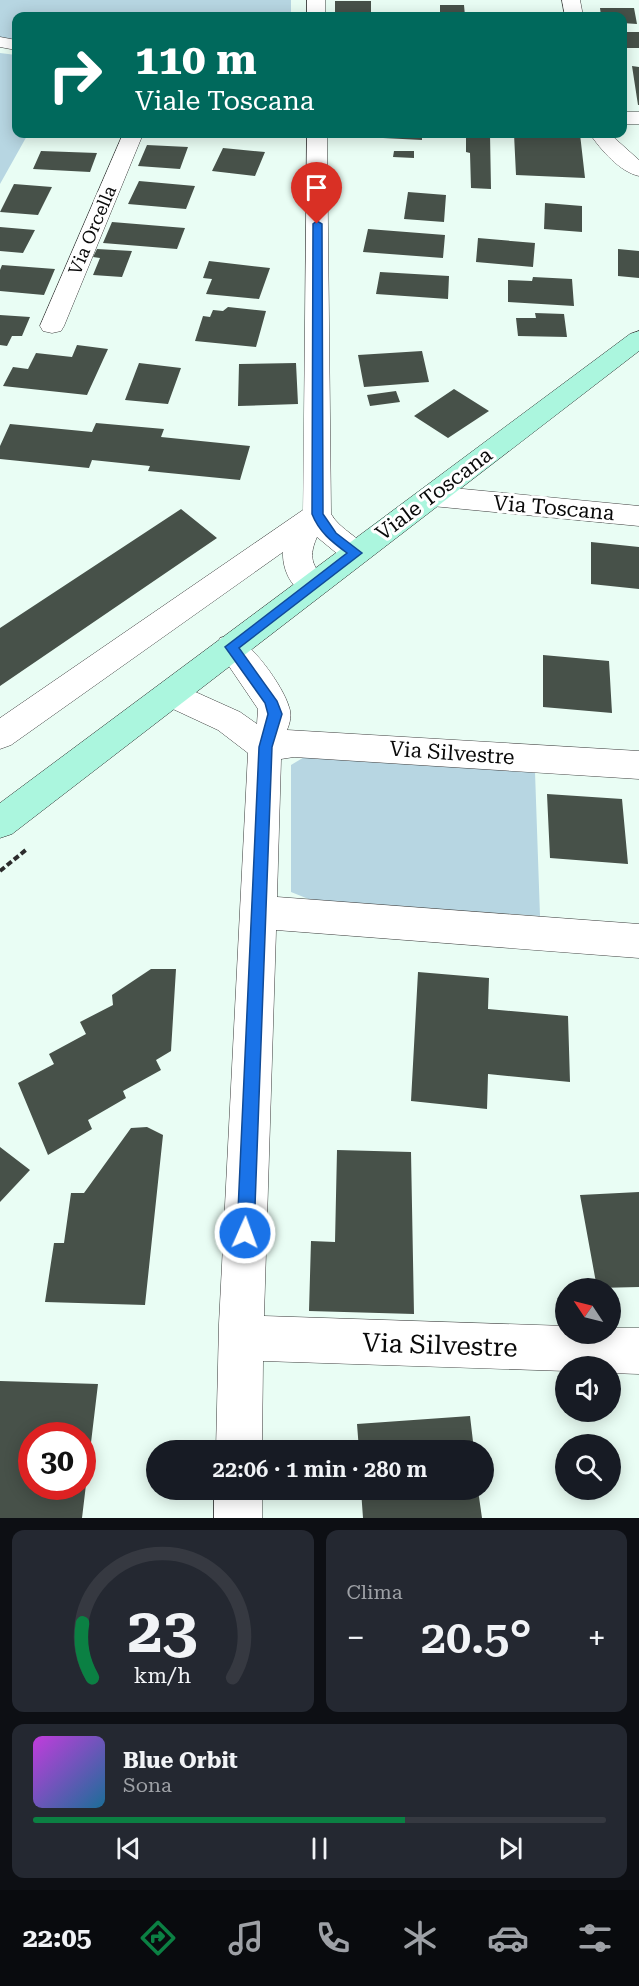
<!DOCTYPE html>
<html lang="it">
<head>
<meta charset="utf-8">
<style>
  :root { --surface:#171b24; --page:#242831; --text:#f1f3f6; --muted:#9ea1a6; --line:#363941; --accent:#0b8043 }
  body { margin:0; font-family:"Roboto Serif",serif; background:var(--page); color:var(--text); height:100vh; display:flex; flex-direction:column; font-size:22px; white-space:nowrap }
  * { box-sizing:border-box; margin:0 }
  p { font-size:20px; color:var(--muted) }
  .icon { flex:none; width:33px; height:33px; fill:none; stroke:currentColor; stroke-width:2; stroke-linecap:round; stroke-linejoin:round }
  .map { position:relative; height:1518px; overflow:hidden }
  .drawer { display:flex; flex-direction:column; gap:12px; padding:12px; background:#0d0f14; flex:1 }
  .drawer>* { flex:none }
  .guide { position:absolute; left:12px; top:12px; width:615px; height:126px; border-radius:12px; box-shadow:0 3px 15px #0003; background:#00695c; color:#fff; overflow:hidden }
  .needle { width:39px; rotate:305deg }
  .fabs { position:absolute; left:555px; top:1278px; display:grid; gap:12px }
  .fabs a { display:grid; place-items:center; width:66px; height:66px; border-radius:50%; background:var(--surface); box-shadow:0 3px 15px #0003; font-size:30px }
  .speed { position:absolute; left:18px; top:1422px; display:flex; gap:12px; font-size:30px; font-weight:700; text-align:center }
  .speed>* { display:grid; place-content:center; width:78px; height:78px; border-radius:50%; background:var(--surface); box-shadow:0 3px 15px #0003; line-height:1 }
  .speed .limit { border:9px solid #d22; background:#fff; color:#111 }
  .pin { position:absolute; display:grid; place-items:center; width:51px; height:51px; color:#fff; margin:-62px -26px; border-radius:50% 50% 50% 0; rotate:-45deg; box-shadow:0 0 6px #0007 }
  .pin .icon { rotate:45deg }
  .me { position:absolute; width:66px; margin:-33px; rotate:2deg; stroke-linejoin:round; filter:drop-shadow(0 0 4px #0008) }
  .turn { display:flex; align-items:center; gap:21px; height:126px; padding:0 24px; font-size:27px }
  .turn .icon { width:78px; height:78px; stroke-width:2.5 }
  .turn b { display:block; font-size:42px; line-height:51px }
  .big { font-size:45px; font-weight:600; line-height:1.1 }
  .drawer .card { flex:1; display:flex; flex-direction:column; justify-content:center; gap:9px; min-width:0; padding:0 21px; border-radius:12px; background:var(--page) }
  .drawer .dial { align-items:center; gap:0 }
  .dial svg { height:156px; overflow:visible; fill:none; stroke:var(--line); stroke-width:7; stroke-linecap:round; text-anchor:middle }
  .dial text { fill:var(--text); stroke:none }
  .song { display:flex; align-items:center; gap:18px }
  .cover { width:72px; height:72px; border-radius:9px; background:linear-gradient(135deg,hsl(290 70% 55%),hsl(200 70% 35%)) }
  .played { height:6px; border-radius:3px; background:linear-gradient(90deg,var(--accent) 65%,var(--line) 65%) }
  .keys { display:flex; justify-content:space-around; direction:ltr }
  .heat { display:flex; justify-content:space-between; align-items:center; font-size:33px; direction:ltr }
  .drawer .tiles { flex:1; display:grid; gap:12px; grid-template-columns:1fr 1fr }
  .card:last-child { grid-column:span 2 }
  .trip { position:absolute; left:146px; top:1440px; width:348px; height:60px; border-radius:30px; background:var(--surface); box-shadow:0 3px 15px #0003; font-weight:600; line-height:60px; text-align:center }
  .tabs { display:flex; height:96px; justify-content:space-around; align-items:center; background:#090b0e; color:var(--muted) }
  .tabs .icon { width:42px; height:42px }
  .tabs .selected { color:var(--accent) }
  .tabs b { font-size:27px; color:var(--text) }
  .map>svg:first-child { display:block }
  .green { fill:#b7d6e2 }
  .building { fill:#475149; fill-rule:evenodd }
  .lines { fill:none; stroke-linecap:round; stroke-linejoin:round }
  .street-casing { stroke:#3d3d3d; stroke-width:1 }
  .secondary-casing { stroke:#2c2c2c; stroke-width:1 }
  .path { stroke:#2c2c2c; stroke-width:4; stroke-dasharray:6 3; stroke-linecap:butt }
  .street { fill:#fff; fill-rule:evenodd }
  .secondary { fill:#abf6de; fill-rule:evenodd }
  .route { fill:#1a73e8; stroke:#114b97; stroke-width:1.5 }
  .labels { text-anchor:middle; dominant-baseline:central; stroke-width:6; stroke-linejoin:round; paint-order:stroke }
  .far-street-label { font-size:18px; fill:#0a0a0a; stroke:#fff }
  .street-label { font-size:21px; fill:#0a0a0a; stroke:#fff }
  .near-street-label { font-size:26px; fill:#0a0a0a; stroke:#fff }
</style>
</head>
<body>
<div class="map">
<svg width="639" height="1518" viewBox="0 0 639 1518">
  <rect width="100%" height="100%" fill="#e9fdf4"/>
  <path class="green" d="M0,0H291V16H16V40L0,38Z
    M0,53L16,55V134H28L0,184Z
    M306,756L535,772L540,916L311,900L291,892V765Z"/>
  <path class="building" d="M335,1H371V16H335Z
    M440,5H464L465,16H440Z
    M600,8H634L637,24L622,23V16H601Z
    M622,32H639V48H622Z
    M632,66L639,67V105H638Z
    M383,134H422V140L383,138Z
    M466,134H490L491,189L471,188L470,153L466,152Z
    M514,134H580L585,178L516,175Z
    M147,145L188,147L180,169L138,166Z
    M223,148L265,152L255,176L212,171Z
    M41,151L97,153L90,172L33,169Z
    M394,151H414V158L393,157Z
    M139,181L195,186L186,209L128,204Z
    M14,184L52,187L38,215L0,212Z
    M408,192L446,195L444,222L404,219Z
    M545,203L582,206V232L544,229Z
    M112,222L185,228L177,249L103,243Z
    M0,227L35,230L23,253L0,251Z
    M368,229L445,235L443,258L363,252Z
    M478,238L535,243L533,267L476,262Z
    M97,249L132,251L122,277L93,275L100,258L93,257Z
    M618,249L639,251V278L618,276Z
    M209,261L270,268L259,299L206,294L212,279L203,278Z
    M2,265L55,269L44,295L0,291V270Z
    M380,272L449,276L448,299L376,294Z
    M533,277L572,279L574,306L508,302V280L532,281Z
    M228,307L266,311L256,347L195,341L203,316L210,317L213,310L223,311Z
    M535,313L564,314L567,337L518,336L516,318H536Z
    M0,315L30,317L22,336H12L7,346L0,345Z
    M77,345L108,349L87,395L3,386L13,367L28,369L36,353L72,357Z
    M422,351L429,382L364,387L358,355Z
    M139,363L181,368L168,404L125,400Z
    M296,363L298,404L238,406L239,364Z
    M454,389L489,411L448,438L414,416Z
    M396,391L400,402L370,406L367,395Z
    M96,423L164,429L161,437L250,446L240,480L148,471L150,466L92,460L89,468L0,459V446L10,424L92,432Z
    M181,509L217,538L0,686V628Z
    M591,542L639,547V589L591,584Z
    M543,655L609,661L612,713L543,707Z
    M547,794L622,799L628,864L550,858Z
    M151,969H176L171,1051L156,1060L161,1070L123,1091L126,1098L88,1120L92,1129L48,1155L18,1083L54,1064L49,1054L86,1034L80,1022L113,1005L112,995Z
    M418,972L489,978L488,1009L568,1016L570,1082L488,1074L487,1109L411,1101Z
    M147,1127L163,1135L145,1305L45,1302L54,1243H64L71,1193H84L131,1128Z
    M0,1147L30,1170L0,1202Z
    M337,1150L411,1152L414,1314L309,1311L311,1241L335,1242Z
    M639,1192V1287L597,1288L580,1195Z
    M0,1381L98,1384L82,1518H0ZM32,1436H82V1486H32Z
    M470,1416L474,1450H359L357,1424Z
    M361,1490H478L482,1518H363Z"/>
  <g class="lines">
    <defs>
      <path id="street" d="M307,0H325V16H307Z
        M562,0H580L583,16H565Z
        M0,37L16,40V50L0,47Z
        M622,112H639V124H622Z
        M123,134H143L64,326L61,331L52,333L43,331L40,326Z
        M307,134H327L331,514C341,531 361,537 370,553L366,561L356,564L340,556L317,537C306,562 316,566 327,586L322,594C298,601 282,575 283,552L11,745L0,749V718L303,510Z
        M590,134H610L639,160V176C620,172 601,150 590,134Z
        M432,486L639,506V526L432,506L422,503L418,496L422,489Z
        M231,635C251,641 283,686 289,707C292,715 290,723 287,730L639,751V779L294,757L281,759L277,897L639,924V958L276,930L264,1316L566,1326V1334H610V1328H639V1374L610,1373V1366H566V1371L263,1361L262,1450H216L219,1324L248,753L218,730L160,703L155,694L160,685L171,681L240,712L257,724L258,709L216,647L220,638Z
        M214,1490H262V1518H214Z"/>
      <path id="secondary" d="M639,331V351L12,834L0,838V803L630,334Z"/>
    </defs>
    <use href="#street" class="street-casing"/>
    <use href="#secondary" class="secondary-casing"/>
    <path class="path" d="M0,871L27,849"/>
    <use href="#street" class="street"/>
    <use href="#secondary" class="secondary"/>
  </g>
  <path class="route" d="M317,221L322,224L323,514L336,533L362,553L239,648L277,701L282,714L272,747L254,1233L252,1239L245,1241L239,1239L237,1233L259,747L268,714L265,703L225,647L347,553C332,542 319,532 312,514L313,224Z"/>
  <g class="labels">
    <g class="far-street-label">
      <text transform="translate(92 230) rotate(-67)">Via Orcella</text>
    </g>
    <g class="street-label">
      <text transform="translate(434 494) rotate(-37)">Viale Toscana</text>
      <text transform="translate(554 508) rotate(5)">Via Toscana</text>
      <text transform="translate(452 753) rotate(4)">Via Silvestre</text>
    </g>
    <g class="near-street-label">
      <text transform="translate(440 1345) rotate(2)">Via Silvestre</text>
    </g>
  </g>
</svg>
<div class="fabs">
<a><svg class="needle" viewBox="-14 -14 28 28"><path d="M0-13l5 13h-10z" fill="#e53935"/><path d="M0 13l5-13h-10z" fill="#9ea1a6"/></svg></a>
<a><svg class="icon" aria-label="sound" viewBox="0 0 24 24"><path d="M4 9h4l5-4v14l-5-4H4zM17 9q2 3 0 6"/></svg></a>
<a><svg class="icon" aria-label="search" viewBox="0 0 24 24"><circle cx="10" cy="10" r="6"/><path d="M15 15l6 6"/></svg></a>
</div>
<div class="speed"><div class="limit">30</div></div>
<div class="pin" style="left:317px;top:224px;background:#d93025"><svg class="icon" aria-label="arrive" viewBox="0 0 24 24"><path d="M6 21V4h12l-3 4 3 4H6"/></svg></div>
<svg class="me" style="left:245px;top:1233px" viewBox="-20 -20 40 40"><circle r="17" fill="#1a73e8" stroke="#fff" stroke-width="3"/><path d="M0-11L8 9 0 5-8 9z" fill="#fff"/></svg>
<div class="trip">22:06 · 1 min · 280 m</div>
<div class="guide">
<div class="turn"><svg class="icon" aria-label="right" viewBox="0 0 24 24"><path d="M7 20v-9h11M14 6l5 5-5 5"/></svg><div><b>110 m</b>Viale Toscana</div></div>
</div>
</div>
<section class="drawer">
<div class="tiles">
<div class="card dial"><svg viewBox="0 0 100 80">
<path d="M14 69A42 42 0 1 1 86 69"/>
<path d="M14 69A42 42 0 0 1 9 41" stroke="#0b8043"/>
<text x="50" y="56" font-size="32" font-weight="700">23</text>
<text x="50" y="72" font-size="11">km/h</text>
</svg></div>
<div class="card"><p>Clima</p>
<div class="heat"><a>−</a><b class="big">20.5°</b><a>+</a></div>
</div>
<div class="card">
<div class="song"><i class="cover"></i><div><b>Blue Orbit</b><p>Sona</p></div></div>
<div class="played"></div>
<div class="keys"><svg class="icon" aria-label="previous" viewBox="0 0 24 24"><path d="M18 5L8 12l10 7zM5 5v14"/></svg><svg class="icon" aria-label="pause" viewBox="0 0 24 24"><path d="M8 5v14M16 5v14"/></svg><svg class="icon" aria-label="next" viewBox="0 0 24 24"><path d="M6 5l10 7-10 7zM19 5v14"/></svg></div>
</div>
</div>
</section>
<nav class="tabs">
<b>22:05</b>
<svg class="icon selected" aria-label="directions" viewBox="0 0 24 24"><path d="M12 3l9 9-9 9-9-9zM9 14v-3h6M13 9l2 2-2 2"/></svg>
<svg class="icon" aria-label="music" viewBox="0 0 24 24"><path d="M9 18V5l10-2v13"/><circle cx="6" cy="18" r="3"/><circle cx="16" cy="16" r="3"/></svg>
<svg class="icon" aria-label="phone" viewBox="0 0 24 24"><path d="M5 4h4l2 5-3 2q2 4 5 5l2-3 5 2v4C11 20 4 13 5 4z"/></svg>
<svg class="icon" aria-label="climate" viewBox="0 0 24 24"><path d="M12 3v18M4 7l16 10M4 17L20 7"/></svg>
<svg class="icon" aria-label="car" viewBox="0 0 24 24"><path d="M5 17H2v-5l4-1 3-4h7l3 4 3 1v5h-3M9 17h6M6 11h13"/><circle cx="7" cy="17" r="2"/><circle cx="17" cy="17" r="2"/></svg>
<svg class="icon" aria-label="filters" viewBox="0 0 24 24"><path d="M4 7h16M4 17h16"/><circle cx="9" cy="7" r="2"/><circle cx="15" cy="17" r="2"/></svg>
</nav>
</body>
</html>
